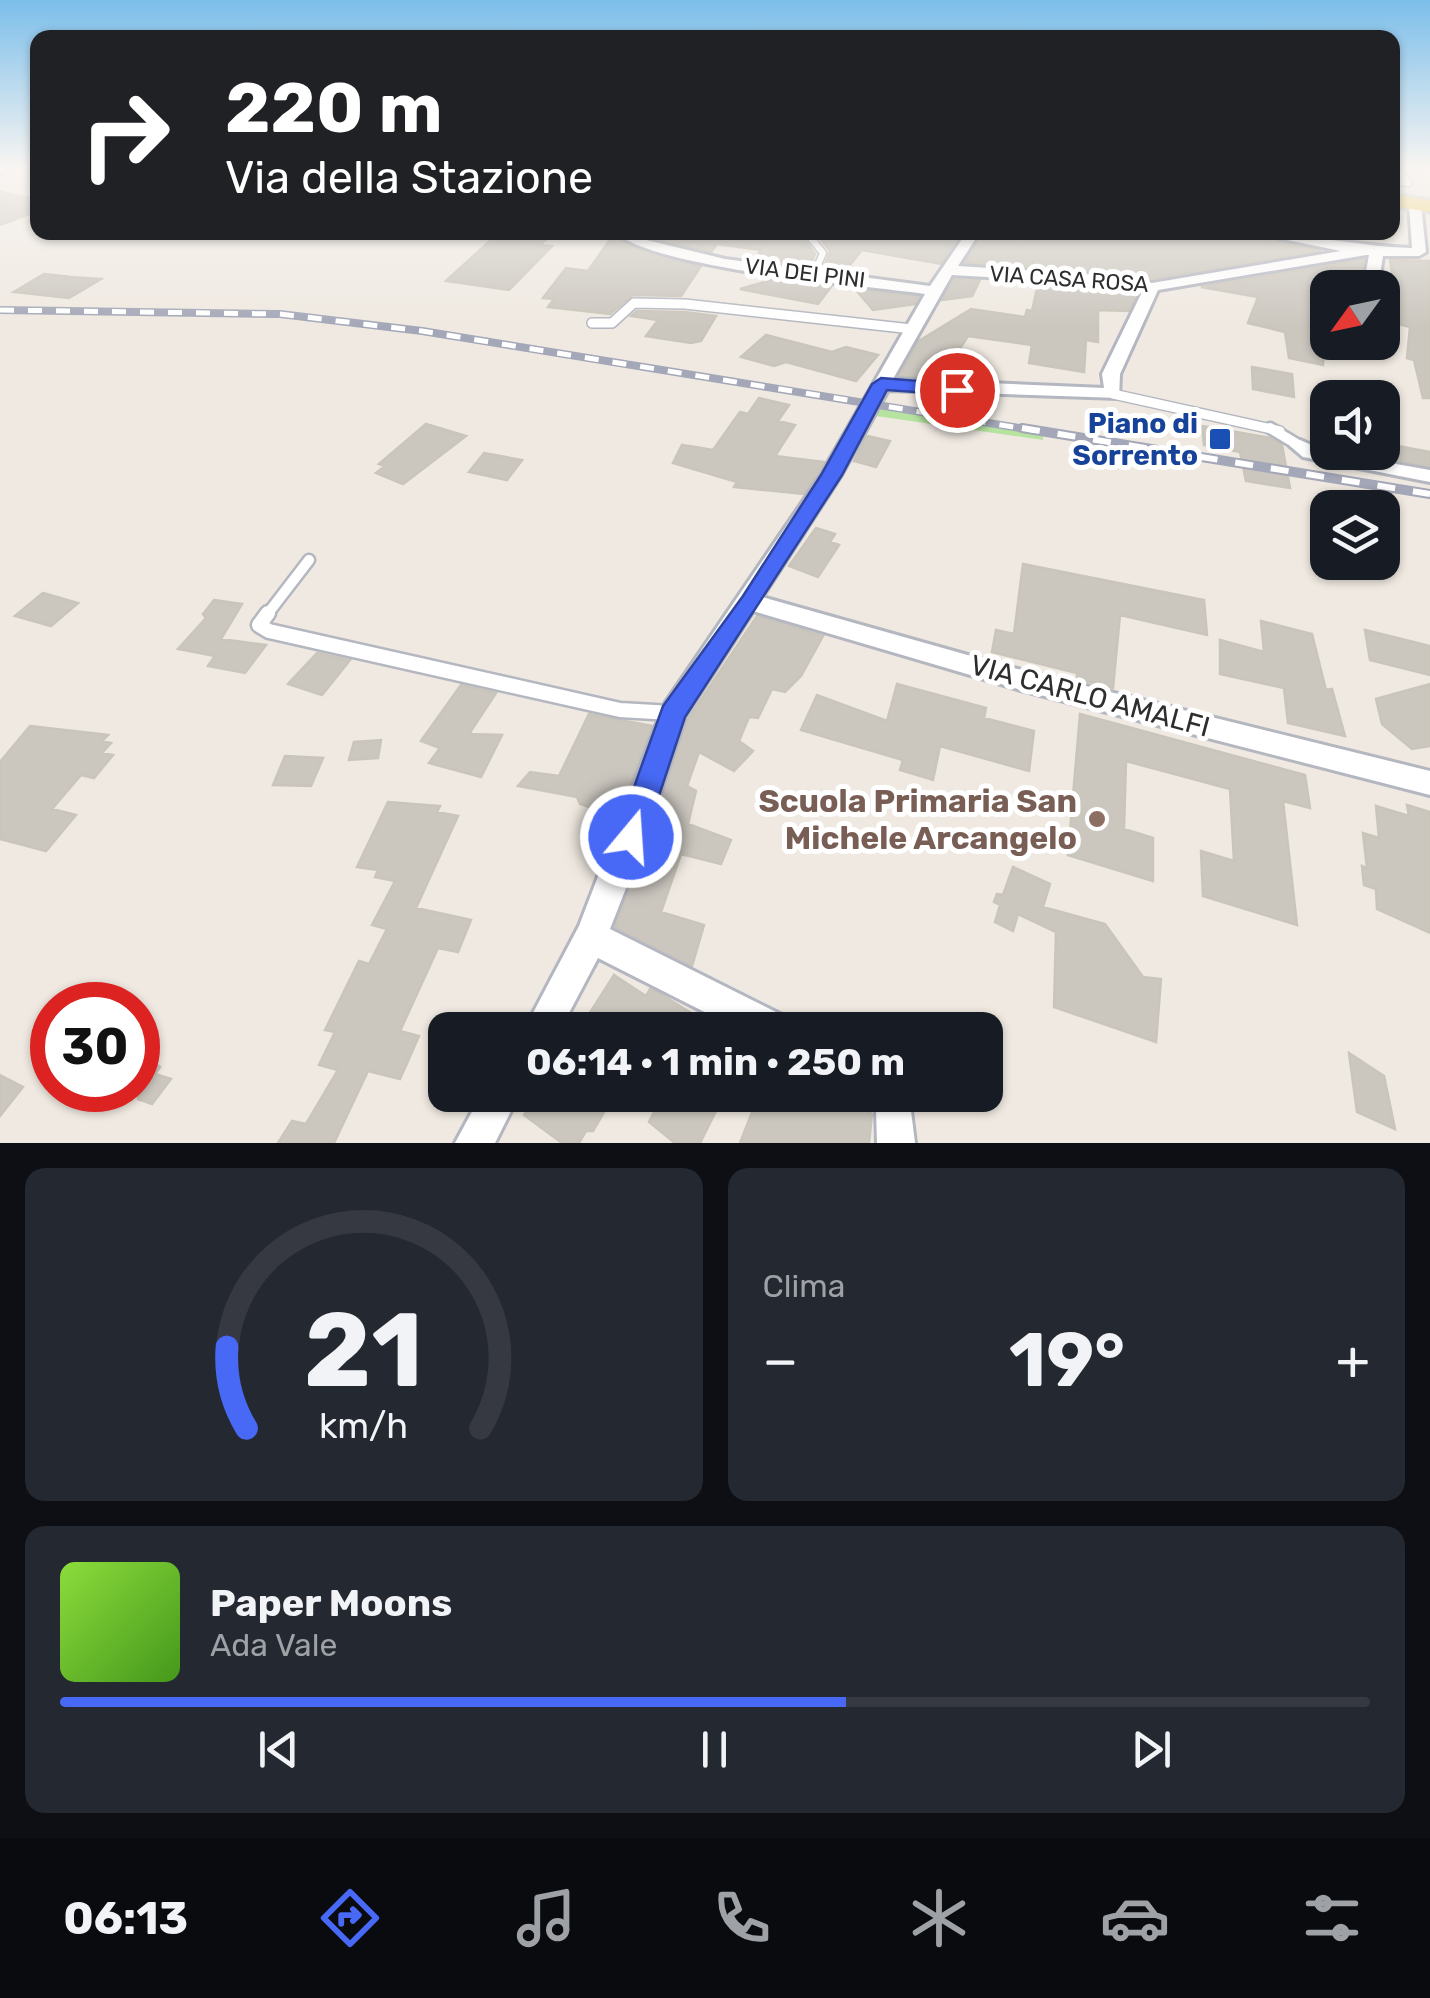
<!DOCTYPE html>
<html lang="it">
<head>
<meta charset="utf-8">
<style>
  :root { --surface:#171b24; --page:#242831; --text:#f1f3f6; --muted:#9ea1a6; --line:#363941; --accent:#4769f6 }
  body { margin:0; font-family:Rubik,sans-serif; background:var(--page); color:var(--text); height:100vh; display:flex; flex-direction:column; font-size:38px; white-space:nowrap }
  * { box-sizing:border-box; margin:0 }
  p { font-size:32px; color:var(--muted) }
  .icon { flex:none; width:55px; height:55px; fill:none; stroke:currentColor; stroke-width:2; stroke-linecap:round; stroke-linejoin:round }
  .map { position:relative; height:1143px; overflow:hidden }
  .side { display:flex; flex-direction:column; gap:25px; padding:25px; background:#0d0f14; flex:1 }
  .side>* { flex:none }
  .top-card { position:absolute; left:30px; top:30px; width:1370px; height:210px; border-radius:20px; box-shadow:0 2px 8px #0004; background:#202124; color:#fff; overflow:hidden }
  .needle { width:65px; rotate:237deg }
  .tools { position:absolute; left:1310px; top:270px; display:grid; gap:20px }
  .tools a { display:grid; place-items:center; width:90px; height:90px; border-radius:20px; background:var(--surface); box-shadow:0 2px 8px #0004; font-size:50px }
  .speed { position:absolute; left:30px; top:982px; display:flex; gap:20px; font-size:50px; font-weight:700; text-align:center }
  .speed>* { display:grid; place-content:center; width:130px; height:130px; border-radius:50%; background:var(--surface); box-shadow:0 2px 8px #0004; line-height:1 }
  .speed .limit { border:15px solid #d22; background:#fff; color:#111 }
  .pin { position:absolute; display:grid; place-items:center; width:85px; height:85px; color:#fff; margin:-42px; border:5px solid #fff; border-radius:50%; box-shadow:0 2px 10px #0007 }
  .me { position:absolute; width:110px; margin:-55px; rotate:18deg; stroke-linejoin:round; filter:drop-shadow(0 0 8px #0008) }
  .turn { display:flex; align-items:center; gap:35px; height:210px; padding:0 30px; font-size:45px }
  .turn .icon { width:130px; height:130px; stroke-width:2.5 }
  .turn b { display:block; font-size:70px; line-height:85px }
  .big { font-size:75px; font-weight:700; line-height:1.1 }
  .side .widget { flex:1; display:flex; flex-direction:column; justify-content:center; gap:15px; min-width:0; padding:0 35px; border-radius:20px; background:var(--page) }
  .side .dial { align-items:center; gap:0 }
  .dial svg { height:260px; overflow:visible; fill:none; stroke:var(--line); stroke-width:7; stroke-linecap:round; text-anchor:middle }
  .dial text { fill:var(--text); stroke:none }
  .song { display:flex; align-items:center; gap:30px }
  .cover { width:120px; height:120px; border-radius:15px; background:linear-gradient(135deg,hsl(90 70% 55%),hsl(100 70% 35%)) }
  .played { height:10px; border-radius:5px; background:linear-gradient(90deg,var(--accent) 60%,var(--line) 60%) }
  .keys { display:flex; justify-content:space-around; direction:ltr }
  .heat { display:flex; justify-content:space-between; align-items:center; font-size:55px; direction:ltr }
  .side .tiles { flex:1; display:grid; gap:25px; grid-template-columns:1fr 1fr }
  .widget:last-child { grid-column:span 2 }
  .trip { position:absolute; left:428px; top:1012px; width:575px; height:100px; border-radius:20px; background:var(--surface); box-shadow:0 2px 8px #0004; font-weight:700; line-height:100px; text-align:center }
  .dock { display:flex; height:160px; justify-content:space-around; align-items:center; background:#090b0e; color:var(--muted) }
  .dock .icon { width:70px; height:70px }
  .dock .selected { color:var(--accent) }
  .dock b { font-size:45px; color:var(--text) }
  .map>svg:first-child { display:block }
  .green { fill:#b7e3a0 }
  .building { fill:#cbc7bf; stroke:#cac5ba; stroke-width:2.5 }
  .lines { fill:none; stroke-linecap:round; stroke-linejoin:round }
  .lane-far3-casing { stroke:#b4b7c0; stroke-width:9 }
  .lane-far2-casing { stroke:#b4b7c0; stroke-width:12 }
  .lane-far1-casing { stroke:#b4b7c0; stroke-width:15 }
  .lane-casing { stroke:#b4b7c0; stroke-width:19 }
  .street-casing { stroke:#b4b7c0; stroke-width:6 }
  .primary-casing { stroke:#c9c9c9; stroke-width:5 }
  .lane-far3 { stroke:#fff; stroke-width:6 }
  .lane-far2 { stroke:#fff; stroke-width:9 }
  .lane-far1 { stroke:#fff; stroke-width:10 }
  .lane { stroke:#fff; stroke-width:14 }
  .street { fill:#fff; fill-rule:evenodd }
  .primary { fill:#eece67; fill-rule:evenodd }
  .rail-far1-casing { stroke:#a4a7b7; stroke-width:8 }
  .rail-casing { stroke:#a4a7b7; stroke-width:10 }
  .rail-far1 { stroke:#fff; stroke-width:5; stroke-dasharray:14; stroke-linecap:butt }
  .rail { stroke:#fff; stroke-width:6; stroke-dasharray:18; stroke-linecap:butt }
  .route { fill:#4769f6; stroke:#2e44a0; stroke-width:2.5 }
  .transit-dot { fill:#1a4fb4; stroke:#fff; stroke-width:4 }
  .education-dot { fill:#8d6e63; stroke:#fff; stroke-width:4 }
  .labels { text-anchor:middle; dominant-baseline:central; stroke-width:10; stroke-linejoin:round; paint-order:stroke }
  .far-street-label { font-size:22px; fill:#2e2e2e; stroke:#fff }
  .transit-label { font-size:28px; font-weight:bold; fill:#164399; stroke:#fff; text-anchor:end }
  .street-label { font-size:28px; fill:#2e2e2e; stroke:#fff }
  .near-education-label { font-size:32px; font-weight:bold; fill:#785e54; stroke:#fff; text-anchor:end }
</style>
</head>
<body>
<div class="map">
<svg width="1430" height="1143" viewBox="0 0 1430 1143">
  <rect width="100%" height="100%" fill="#efe9e1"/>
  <path class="green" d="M883,406L1043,436V440L876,416Z"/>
  <path class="building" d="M0,192L38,200V211L0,225Z
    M648,232H799L815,254L810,266L755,259L761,250L717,244L711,252L645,236Z
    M815,232L911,237L914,232H962L941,264L862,250L845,271L824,268L830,251Z
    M983,232H1245L1321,251L1152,279L1114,272L965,263Z
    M524,235L548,238L540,245L552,246L509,290L446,281L492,239L518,241Z
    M617,238L636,248L701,266L681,296L633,295L610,314L548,307L554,299L543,298L566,268L588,271L609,241Z
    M1364,259L1359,288H1328L1323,365L1289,358L1285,332L1248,323L1258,297L1201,287Z
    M1390,260L1430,261V398H1423L1414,360L1407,358L1410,327L1382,320L1384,272L1393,279Z
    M44,274L71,277L101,279L69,298L14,292Z
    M775,279L809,284L831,287L818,304L740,289Z
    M954,279L980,280L972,296L942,300Z
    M1038,284L1138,293L1129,311L1098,310V342L1086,340L1084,372L1029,363L1032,345L968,336L942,377L899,376L919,341L971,309L1025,317L1027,310L1032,311Z
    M856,290H858L919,297L915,304L873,310Z
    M637,311L684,312L716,316L701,341L691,343L646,336L658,320L631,316Z
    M766,335L832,352L846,347L878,355L856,381L786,362L774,366L741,357Z
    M1252,367L1292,374L1294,397L1253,389Z
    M759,398L789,405L778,421L795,425L775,456L824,462L804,494L734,487L737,482L673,463L682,445L713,450L740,412L748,414Z
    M426,424L466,436L403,484L376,473L385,466L379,464Z
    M1202,426L1270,438L1282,445L1290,488L1246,481L1240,452L1204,445Z
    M867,436L890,441L876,467L854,461Z
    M1382,443L1430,452V466L1382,458Z
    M484,453L522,460L507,480L469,472Z
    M816,528L835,534L830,542L839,545L818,577L789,566Z
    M1023,564L1204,600L1207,635L1120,615L1113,688L1077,679V673L992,652L996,630L1014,634Z
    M43,593L78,603L51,626L15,616Z
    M214,600L242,604L221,639L266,645L245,673L208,666L215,656L178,649L206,618L203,614Z
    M757,616L823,636L801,676L785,692L772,689L758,718L749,717L739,741L753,751L734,771L699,752L687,786L696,791L688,824L731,840L721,864L681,854L661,912L704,925L692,966L615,927L688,719Z
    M1261,621L1312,634L1326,690L1332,689L1345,736L1288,723L1284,688L1220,674V640L1264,652Z
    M1365,630L1430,646V675L1370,660Z
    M317,653L350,660L322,695L288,684Z
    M897,684L986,708L984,718L1034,731L1029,771L940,746L933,780L900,770L903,760L801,730L817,695L887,721Z
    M1430,684V746L1412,749L1382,724L1376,699Z
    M461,685L496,693L469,734L502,735L481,777L429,763L440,748L421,741Z
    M589,714L652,726L617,816L580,804L577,797L518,786L530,772L559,776Z
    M1080,714L1305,775L1310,808L1283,801L1297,925L1203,896L1201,851L1234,861L1230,789L1126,761L1124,829L1153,838V881L1068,855Z
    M30,726L108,735L102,741L111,743L102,753L113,755L94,778L81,775L52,809L76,815L46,851L0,839V762Z
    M381,740L378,758L349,760L354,742Z
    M285,756L323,758L311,786L273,785Z
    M388,802L440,806L437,812L458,816L416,908L471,920L458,952L438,948L400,1031L419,1036L400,1079L368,1071L334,1143H278L292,1121L306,1124L338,1070L319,1065L335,1032L325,1030L359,961L369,964L387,929L372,925L395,881L375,877L378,870L357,867Z
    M1407,805L1430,812V933L1377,909L1376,889L1364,885L1362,866L1367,868L1363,833L1379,838L1376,806L1409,816Z
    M1013,867L1050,884L1043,907L1105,924L1143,977L1161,979L1156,1042L1054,1007L1056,932L1018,914L1013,931L995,922L1000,905L994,902L997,894L1003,895Z
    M614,975L646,996L650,989L656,991L718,1030H579Z
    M138,1051L160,1067L155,1074L171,1079L152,1104L138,1099Z
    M1349,1053L1384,1076L1395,1129L1357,1112Z
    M0,1075L23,1087L0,1116Z
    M537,1095H614L593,1131H586L579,1143H562L524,1115Z
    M663,1095H724L700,1143H675L649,1122Z
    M759,1095H835L872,1114L869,1143H740Z"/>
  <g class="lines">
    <defs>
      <path id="lane-far3" d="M1392,181L1409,183L1396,167
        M806,232L823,253L814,274"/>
      <path id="lane-far2" d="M592,323H612L634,303L685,304L912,329
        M1113,394L1280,431"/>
      <path id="lane-far1" d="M1270,428L1300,446
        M266,616L309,560"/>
      <path id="lane" d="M268,613L259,625L269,631L620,710L672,713"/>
      <path id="street" d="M0,167H11L0,173Z
        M1415,200L1421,204L1426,252L1419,256H1383L1378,288H1363L1369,255H1366L1158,290L1120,374L1119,398L888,390L841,475L762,597L1021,670L1430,771V795L1021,690L753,611L685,716L646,837L610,929L788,1018L793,1030H740L598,958L560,1030H524L579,926L664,705L821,475L925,294C859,285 658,269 614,232H631L642,239L725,259L930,286L967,232H980L958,266L1114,276L1152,283L1341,251L1248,232C1303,232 1357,247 1412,248L1409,204ZM952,275L1114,284L1143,290L1102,374L1104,388L893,379Z
        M1300,440L1328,452L1430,470V482L1303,457L1290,446Z
        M481,1095H519L495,1143H455Z
        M870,1095H909L915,1143H877L876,1109Z"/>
      <path id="primary" d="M1392,194L1430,200V212L1392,206Z"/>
    </defs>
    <use href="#lane-far3" class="lane-far3-casing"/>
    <use href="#lane-far2" class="lane-far2-casing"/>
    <use href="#lane-far1" class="lane-far1-casing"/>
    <use href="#lane" class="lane-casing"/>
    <use href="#street" class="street-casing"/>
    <use href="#primary" class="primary-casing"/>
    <use href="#lane-far3" class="lane-far3"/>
    <use href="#lane-far2" class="lane-far2"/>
    <use href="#lane-far1" class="lane-far1"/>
    <use href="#lane" class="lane"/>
    <use href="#street" class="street"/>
    <use href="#primary" class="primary"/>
    <defs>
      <path id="rail-far1" d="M0,310L280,314L422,331L1038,431"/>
      <path id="rail" d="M1022,428L1430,494"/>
    </defs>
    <use href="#rail-far1" class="rail-far1-casing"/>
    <use href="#rail" class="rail-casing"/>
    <use href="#rail-far1" class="rail-far1"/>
    <use href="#rail" class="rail"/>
  </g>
  <linearGradient id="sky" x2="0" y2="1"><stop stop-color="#7bbeea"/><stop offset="0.51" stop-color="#f8f5f2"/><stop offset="1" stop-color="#f8f5f2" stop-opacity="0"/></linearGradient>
  <rect width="1430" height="327" fill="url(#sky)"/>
  <path class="route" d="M881,378L957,384L966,390L957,395L887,390L842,475L685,717L642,847L631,851L621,847L616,837L663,706L743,596L821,475L872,384Z"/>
  <rect class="transit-dot" x="1208" y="427" width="24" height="24" rx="5"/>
  <circle class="education-dot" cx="1097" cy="819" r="10"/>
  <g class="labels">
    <g class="far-street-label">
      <text transform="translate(805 273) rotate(7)">VIA DEI PINI</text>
      <text transform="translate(1069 279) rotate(4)">VIA CASA ROSA</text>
    </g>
    <g class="transit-label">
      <text x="1198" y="423">Piano di<tspan x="1198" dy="32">Sorrento</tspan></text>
    </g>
    <g class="street-label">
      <text transform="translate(1090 696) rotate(15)">VIA CARLO AMALFI</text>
    </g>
    <g class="near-education-label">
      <text x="1077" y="801">Scuola Primaria San<tspan x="1077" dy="37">Michele Arcangelo</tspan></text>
    </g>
  </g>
</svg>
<div class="tools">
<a><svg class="needle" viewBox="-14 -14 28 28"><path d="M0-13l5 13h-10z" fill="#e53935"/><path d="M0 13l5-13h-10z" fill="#9ea1a6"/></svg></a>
<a><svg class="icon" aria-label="sound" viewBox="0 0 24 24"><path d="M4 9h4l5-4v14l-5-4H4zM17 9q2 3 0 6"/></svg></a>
<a><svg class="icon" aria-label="layers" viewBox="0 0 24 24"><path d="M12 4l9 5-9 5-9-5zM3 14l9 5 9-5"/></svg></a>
</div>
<div class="speed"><div class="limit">30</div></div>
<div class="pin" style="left:957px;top:390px;background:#d93025"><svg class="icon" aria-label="arrive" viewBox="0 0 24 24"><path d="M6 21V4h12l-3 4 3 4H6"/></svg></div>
<svg class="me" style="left:631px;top:837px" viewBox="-20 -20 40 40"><circle r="17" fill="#4769f6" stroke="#fff" stroke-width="3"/><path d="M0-11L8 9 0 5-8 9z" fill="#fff"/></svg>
<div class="trip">06:14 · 1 min · 250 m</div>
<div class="top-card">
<div class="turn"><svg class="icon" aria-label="right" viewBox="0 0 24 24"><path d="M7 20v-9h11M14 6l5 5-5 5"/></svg><div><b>220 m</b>Via della Stazione</div></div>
</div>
</div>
<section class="side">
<div class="tiles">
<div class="widget dial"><svg viewBox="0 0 100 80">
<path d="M14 69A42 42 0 1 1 86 69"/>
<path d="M14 69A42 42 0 0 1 8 44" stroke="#4769f6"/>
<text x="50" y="56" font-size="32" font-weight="700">21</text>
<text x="50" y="72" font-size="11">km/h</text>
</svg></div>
<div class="widget"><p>Clima</p>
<div class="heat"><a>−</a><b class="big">19°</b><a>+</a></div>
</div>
<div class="widget">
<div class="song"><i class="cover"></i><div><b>Paper Moons</b><p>Ada Vale</p></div></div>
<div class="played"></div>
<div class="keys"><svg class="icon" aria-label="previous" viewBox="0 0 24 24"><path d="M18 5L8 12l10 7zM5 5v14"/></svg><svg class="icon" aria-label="pause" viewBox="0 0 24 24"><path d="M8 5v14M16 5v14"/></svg><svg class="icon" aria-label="next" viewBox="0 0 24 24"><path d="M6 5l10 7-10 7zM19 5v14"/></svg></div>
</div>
</div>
</section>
<nav class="dock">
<b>06:13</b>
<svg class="icon selected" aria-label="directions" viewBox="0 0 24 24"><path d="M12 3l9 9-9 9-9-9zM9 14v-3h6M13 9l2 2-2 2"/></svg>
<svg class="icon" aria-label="music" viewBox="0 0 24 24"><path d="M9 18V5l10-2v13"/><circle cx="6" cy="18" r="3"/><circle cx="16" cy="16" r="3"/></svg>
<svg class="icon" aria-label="phone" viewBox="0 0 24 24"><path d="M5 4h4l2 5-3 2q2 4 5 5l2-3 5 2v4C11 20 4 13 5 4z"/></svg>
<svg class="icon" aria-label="climate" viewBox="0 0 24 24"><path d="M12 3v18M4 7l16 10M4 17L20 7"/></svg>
<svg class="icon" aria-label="car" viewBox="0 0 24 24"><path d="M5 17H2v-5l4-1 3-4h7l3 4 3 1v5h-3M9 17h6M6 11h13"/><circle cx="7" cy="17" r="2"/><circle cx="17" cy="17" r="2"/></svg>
<svg class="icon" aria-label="filters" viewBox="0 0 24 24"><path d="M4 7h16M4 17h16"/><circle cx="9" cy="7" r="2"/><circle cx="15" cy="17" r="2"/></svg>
</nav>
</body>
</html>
